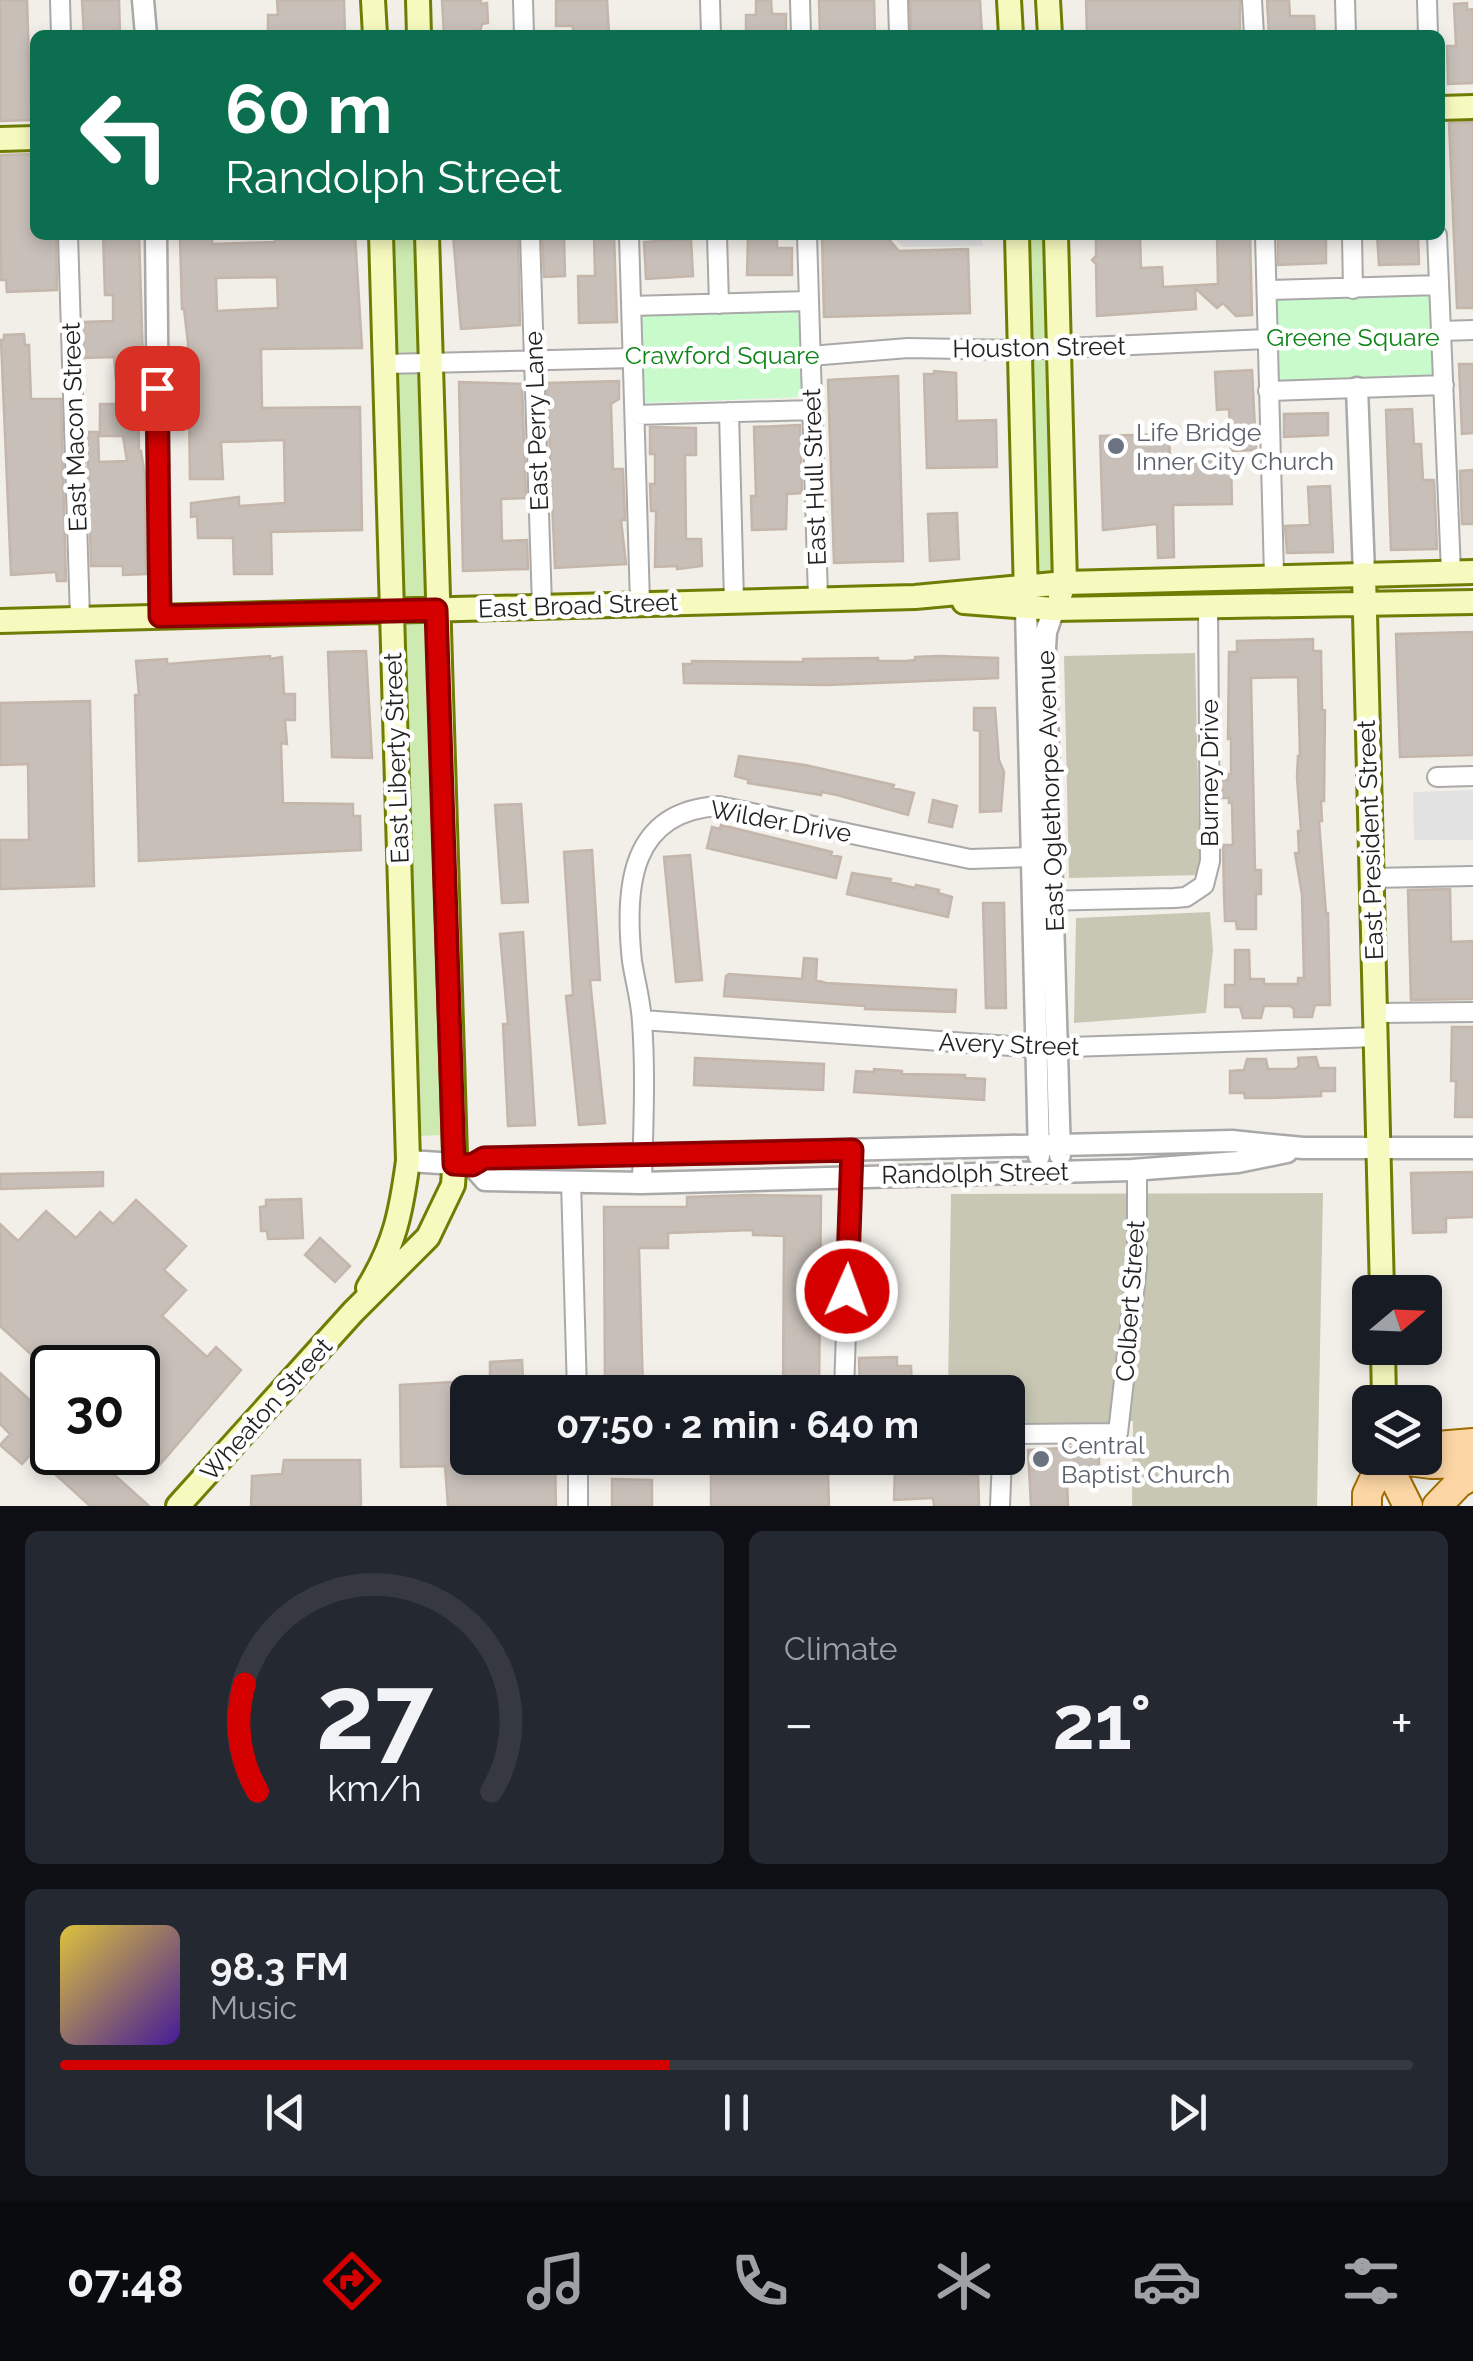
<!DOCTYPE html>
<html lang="en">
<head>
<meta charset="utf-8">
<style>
  :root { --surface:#171b24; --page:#242831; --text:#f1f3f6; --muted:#9ea1a6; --line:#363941; --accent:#d40000 }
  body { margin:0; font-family:Raleway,sans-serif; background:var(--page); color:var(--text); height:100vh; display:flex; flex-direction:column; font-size:38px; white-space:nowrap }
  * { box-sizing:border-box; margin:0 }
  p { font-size:32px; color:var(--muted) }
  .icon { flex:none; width:55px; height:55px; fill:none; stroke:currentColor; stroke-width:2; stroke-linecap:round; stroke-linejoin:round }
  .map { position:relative; height:1506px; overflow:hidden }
  .details { display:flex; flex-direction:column; gap:25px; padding:25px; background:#0d0f14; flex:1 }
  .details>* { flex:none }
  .guide { position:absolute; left:30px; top:30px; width:1415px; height:210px; border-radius:15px; box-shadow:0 5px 15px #0003; background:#0b6e4f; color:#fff; overflow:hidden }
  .needle { width:65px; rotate:71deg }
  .controls { position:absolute; left:1352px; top:1275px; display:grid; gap:20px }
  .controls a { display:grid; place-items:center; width:90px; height:90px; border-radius:15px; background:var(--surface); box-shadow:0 5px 15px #0003; font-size:50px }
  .speed { position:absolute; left:30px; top:1345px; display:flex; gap:20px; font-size:50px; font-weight:700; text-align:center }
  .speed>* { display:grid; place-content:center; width:130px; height:130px; border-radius:50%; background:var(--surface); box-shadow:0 5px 15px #0003; line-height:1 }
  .speed .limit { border:5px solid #111; border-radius:15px; background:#fff; color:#111 }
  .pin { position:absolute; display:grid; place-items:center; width:85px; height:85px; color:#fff; margin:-42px; border-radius:20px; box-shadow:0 5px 15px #0006 }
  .me { position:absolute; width:110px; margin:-55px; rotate:2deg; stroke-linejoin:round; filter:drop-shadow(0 0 8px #0008) }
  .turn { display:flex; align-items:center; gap:35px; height:210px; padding:0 30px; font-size:45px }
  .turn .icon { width:130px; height:130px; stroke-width:2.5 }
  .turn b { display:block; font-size:70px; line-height:85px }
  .big { font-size:75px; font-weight:700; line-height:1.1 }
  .details .widget { flex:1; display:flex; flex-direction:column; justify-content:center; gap:15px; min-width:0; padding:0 35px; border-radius:15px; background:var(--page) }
  .details .dial { align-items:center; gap:0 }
  .dial svg { height:260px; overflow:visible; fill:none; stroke:var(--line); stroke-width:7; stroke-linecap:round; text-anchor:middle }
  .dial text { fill:var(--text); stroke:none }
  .song { display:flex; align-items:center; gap:30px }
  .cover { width:120px; height:120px; border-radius:15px; background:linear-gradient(135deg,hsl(50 70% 55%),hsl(260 70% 35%)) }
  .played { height:10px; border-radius:5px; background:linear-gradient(90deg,var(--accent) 45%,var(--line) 45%) }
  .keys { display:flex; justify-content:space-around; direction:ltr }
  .heat { display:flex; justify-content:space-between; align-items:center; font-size:55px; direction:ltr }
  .details .tiles { flex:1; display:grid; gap:25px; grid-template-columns:1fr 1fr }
  .widget:last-child { grid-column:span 2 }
  .trip { position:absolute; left:450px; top:1375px; width:575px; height:100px; border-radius:15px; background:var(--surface); box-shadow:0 5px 15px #0003; font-weight:700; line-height:100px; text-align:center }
  .tab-bar { display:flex; height:160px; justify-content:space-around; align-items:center; background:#090b0e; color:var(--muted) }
  .tab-bar .icon { width:70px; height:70px }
  .tab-bar .on { color:var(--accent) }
  .tab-bar b { font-size:45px; color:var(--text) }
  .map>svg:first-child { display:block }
  .construction { fill:#c7c7b4 }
  .grass { fill:#cdebb0 }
  .park { fill:#c8facc }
  .parking { fill:#e2e2e2 }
  .building { fill:#c7bfb8; stroke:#c4b6ab; stroke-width:2.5; fill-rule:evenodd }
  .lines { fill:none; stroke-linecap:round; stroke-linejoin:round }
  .minor-casing { stroke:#a9a9a9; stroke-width:22 }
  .tertiary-casing { stroke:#a9a9a9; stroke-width:25 }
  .secondary-casing { stroke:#707d05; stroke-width:28 }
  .primary-casing { stroke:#a06b00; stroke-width:32 }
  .minor { stroke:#fff; stroke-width:18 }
  .tertiary { stroke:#fff; stroke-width:20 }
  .secondary { stroke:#f7fabf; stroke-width:22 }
  .primary { stroke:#fcd6a4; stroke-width:28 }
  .route-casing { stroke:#8a0000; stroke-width:25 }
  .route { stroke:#d40000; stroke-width:18 }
  .worship-dot { fill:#6b7280; stroke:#fff; stroke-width:4 }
  .labels { text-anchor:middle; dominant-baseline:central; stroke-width:9; stroke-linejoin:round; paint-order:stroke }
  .park-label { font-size:25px; fill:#0c8416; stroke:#fff }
  .street-label { font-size:25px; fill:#222; stroke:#fff }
  .worship-label { font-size:25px; fill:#5b616d; stroke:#fff; text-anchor:start }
</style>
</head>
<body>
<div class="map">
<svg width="1473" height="1506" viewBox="0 0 1473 1506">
  <rect width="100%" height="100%" fill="#f2efe9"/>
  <path class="construction" d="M1195,653L1200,875L1069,878L1064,656Z
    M1210,912L1213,950L1206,1013L1074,1023L1076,918Z
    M1323,1193L1317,1506H1132L1133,1421L1008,1428V1392H948L951,1194Z"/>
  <path class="grass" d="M389,235H414L446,1135L417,1136Z
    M1006,235H1060L1072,572L1015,577Z"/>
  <path class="park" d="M1431,293L1434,377L1275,382L1272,298Z
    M798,308L802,397L645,403L641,314Z"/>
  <path class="parking" d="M892,235H982L983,246L903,247Z
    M1473,790V840H1414L1413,792Z"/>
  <path class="building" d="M0,0H27L31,120L0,121Z
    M82,0H119L120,35H84Z
    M277,0H344L345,35H268V15H278Z
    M442,0H481V4L487,3L488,23L482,24L479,35H444Z
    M556,0H607L609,34H573V26H556Z
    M756,0H771L772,14H786V35H746V15H756Z
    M819,0H874L875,35H820Z
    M910,0H980L982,35H911Z
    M1086,0H1240V35H1087Z
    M1267,0H1289L1290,16H1314L1315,35H1269Z
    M1467,3V10L1473,9V83L1448,84L1447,46H1456L1454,4Z
    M1473,122V308H1457L1449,123Z
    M35,154V235H56L57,290L7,292L6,280H1L0,155Z
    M103,235H139L144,392H138L139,452L141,451L145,475L146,574L123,575V566H91L87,432H98L99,462L127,461L123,436H100V404H118L114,357L84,358L83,322L113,321V295H105Z
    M275,235H355L362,348L261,349L262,408L360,407L362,530L271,532L272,574H234L233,538H198L197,516L191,517V503L239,497V506L285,503L284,440L221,442L223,479H190L188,343L184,309H182L180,239L212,238V244L275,242ZM277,277L278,308L217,311L216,278Z
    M453,235H518L520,325L461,329Z
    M542,235H564L565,276L544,277Z
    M594,235H614L617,322L579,323L578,276H595Z
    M748,235H777V248H792V275H747Z
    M822,235H885L899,251L968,249L970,313L824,317Z
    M1096,235H1140L1141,268L1162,267L1163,287L1218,284L1217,235H1250L1252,315L1236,316L1223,303L1217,308L1195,288L1196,309L1097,316L1096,264L1092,260L1096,256Z
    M1278,235H1326V263L1278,265Z
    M1377,235H1418L1419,264L1379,265Z
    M691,239L693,276L646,279L644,242Z
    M24,334L25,345H29L31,399H61L66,581H57L56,572L11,575L1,340H4V335Z
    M1459,364H1473V433L1462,434Z
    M1252,370L1256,450L1231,451L1229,409L1217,410L1215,372Z
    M934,371L956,373L957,421L996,420L997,467L927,468L924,374H934Z
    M898,376L903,561L834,563L828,380Z
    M619,381V399L611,404L613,469H623L625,520H621L626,564L555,568L547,383Z
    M459,382L522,384L526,498L501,499L502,541L527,540L528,569L463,571Z
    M1412,409L1414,444H1421L1423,480H1434L1437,549L1391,550L1386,410Z
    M1328,413V435L1284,437V414Z
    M800,425L802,493L787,494L786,529L752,530L751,496H756L754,427Z
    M650,427L696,428V455H685L686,539H701L702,566L677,569V566L655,567L656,511H651L650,484H655V454H650Z
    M1169,434L1170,462L1231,461L1232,504L1173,505L1174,557L1158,558L1157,524L1103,530L1100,436Z
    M1473,470V524H1462L1460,471Z
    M1330,486L1333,552L1287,553L1285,526L1310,525L1308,487Z
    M957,513L959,559L930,561L928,514Z
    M1473,632V755L1400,757L1396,634Z
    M1313,639V651H1321L1322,709L1325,710L1324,801H1321L1322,821H1319L1326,913H1328L1330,1005H1315L1312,1017H1294V1009L1290,1006H1264L1261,1018H1243L1240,1007H1225V985H1235V950H1249L1250,979H1264V984H1298V978H1304L1302,895L1295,853H1299L1298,831H1301L1297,777L1298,756H1300L1298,677L1251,678L1255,870H1261V894H1256V929H1237L1236,921H1225L1224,893L1223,845H1233L1232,803H1229V798H1222V780H1228V774H1231V738L1228,739L1229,652H1237V641Z
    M366,651L372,758L332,757L328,652Z
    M270,656V659L282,657L284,694H295V720H285L287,744L281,743L283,803L353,804V816H360L361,850L139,861L135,695H139L136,661L167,659V664Z
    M939,656L998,658V678L827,685L684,683L683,664H692V661L803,662V659L878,658V661H905L915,660V657Z
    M90,701L94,886L0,889V840H29L28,764L0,765V703Z
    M974,708H995L999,760L1004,772L1001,811L980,812V731L974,730Z
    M739,756L805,765L894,785L893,788L914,793L908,815L837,795L822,792L821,795L748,783L749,780L735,776Z
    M933,800L957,806L952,827L929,822Z
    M521,804L528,902L502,903L495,805Z
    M721,825L832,852L831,855L841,857L836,878L707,848L712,827L720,829Z
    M592,850L600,980H590L605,1123L579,1125L566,996L573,995L564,852Z
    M690,855L702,980L676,982L664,857Z
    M852,873L891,879L890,882L915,888L916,885L939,890L938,893L952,897L948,917L847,894Z
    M1450,889L1451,942L1473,941V999L1411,1000L1408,890Z
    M983,903H1004L1006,1008H986Z
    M523,932L535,1125L508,1126L503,1024H508L500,934Z
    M804,958L817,959L816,980L826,983L956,990L955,1012L865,1009V1006L724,996L726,976L729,974L802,979Z
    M1452,1027H1473V1117H1455L1456,1081H1451Z
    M1316,1057L1319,1068H1335V1091H1321V1096L1271,1098H1245L1244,1093H1230V1071L1244,1070L1247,1059H1266L1268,1069H1295L1299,1066L1298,1058Z
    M695,1058L824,1064L823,1090L694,1085Z
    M874,1069L902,1071V1074L965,1075V1078L985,1079L984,1100L854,1092L856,1071L874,1072Z
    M103,1172V1186L0,1189V1174Z
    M1473,1172V1217L1446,1218V1232L1413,1233L1411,1173Z
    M749,1195L821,1196L819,1392H783L784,1236L753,1235V1230L668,1233V1248H639L643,1392H605L604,1207H687V1197Z
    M301,1199L303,1238L268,1239L267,1231H261L260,1207L266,1206V1200Z
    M136,1200L186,1246L164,1270L186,1290L162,1316L207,1357L216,1347L241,1370L157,1468L138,1451V1368H46L0,1326V1224L18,1241L46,1211L76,1238L100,1212L113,1224Z
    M320,1238L350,1266L335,1282L305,1255Z
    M897,1357V1366H911L912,1392H860L859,1358Z
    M522,1360L523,1379L553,1378V1392H468V1458H555L556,1506H448L445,1466L401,1467L400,1385L490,1380V1362Z
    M0,1373L52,1420V1452H89L149,1506H90L32,1453L22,1464L0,1445L10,1434L0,1424Z
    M1098,1446L1100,1478L1067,1479L1068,1506H1031L1028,1450Z
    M284,1460H360L361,1506H251L252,1476L282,1474Z
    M895,1468L978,1475L979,1506H934L933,1498L894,1500Z
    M711,1474H828L829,1506H711Z
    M612,1479L652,1480V1506H612Z"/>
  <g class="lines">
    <defs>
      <path id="minor" d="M60,0L61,35
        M523,0L524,35
        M710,0L711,35
        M800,0L801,35
        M898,0L899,35
        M1252,0L1254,35
        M1345,0L1346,35
        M1427,0L1428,35
        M68,235L80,618
        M530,235L542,606
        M629,235L640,603
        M717,235L719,304
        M807,235L818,598
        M1265,235L1274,575
        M1352,235L1353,289
        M1437,235L1451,572
        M1267,290L1439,285
        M631,306L809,301
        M1441,331L1473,330
        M810,356L908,348L1020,350L1267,339
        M385,364L633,358
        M1268,391L1444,385
        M729,412L734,601
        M635,415L812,410
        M1437,777L1473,776
        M1371,878L1473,876
        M1039,901L1174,898L1186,897L1204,885L1210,861L1208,605
        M1376,1013L1473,1012
        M642,1020L1038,1048L1377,1037
        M571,1181L577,1392
        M642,1183C643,1130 646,1075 642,1022C641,1001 635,981 632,961C624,887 630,811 719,806L970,859L1032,857
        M844,1392L852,1150
        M1008,1441L1015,1434L1118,1433L1137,1266V1170
        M578,1506V1458
        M1000,1506L1002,1458"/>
      <path id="tertiary" d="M143,0L146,35
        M156,235L160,616
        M1357,388L1364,574
        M1026,608L1039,1156
        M1054,609L1046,632L1045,648L1060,1155
        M408,1161L472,1165L485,1158L1232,1141L1303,1148H1473
        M472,1165L485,1180L642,1183L1132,1170L1238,1162L1287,1152"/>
      <path id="secondary" d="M373,0L375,35
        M418,0L419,35
        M1009,0L1011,35
        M1048,0L1050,35
        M1440,108L1473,107
        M0,139L35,138
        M1017,235L1026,596
        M1056,235L1065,583L1060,595
        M1364,574L1382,1292
        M964,602L1054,609L1473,602
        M0,621L915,597L1065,583L1473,572
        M368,1288C395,1244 401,1212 408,1161L381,235
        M1383,1348L1384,1402
        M178,1506L353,1312L428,1237L453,1185L455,1155L427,235"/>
      <path id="primary" d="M1425,1447L1473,1443
        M1384,1458L1431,1464L1473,1463
        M1384,1458L1408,1506
        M1367,1506V1494L1384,1458
        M1437,1506L1459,1483L1473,1475"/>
    </defs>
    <use href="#minor" class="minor-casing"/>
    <use href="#tertiary" class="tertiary-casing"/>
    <use href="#secondary" class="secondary-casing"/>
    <use href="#primary" class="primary-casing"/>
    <use href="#minor" class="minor"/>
    <use href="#tertiary" class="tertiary"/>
    <use href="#secondary" class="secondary"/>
    <use href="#primary" class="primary"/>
  </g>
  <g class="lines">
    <defs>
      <path id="route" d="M157,388L160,616L436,610L454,1164L472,1165L484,1158L852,1150L847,1291"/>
    </defs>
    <use href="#route" class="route-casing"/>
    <use href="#route" class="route"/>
  </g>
  <g class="worship-dot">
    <circle cx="1116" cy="446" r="10"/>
    <circle cx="1041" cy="1459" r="10"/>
  </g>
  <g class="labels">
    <g class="park-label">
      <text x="1353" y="337">Greene Square</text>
      <text x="722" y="355">Crawford Square</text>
    </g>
    <g class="street-label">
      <text transform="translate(1039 347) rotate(-1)">Houston Street</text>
      <text transform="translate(536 421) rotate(-92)">East Perry Lane</text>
      <text transform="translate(74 427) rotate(-92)">East Macon Street</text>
      <text transform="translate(814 477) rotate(-92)">East Hull Street</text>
      <text transform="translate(578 605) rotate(-2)">East Broad Street</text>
      <text transform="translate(396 758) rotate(-92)">East Liberty Street</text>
      <text transform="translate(1209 773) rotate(-90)">Burney Drive</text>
      <text transform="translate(1050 791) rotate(-92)">East Oglethorpe Avenue</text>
      <text transform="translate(781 821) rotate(10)">Wilder Drive</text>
      <text transform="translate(1370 840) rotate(-92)">East President Street</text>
      <text transform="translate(1009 1044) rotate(2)">Avery Street</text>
      <text transform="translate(975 1173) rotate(-1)">Randolph Street</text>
      <text transform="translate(1130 1301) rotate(-86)">Colbert Street</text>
      <text transform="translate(266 1409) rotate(-48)">Wheaton Street</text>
    </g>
    <g class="worship-label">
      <text x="1136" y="432">Life Bridge<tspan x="1136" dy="29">Inner City Church</tspan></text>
      <text x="1061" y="1445">Central<tspan x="1061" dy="29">Baptist Church</tspan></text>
    </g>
  </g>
</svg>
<div class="controls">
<a><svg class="needle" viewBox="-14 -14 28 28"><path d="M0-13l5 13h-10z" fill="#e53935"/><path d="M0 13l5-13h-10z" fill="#9ea1a6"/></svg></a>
<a><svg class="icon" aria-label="layers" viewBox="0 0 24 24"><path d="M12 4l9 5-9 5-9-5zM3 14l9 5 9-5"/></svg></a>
</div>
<div class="speed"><div class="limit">30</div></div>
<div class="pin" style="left:157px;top:388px;background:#d93025"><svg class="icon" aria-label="arrive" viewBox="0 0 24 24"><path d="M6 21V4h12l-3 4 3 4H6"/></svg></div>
<svg class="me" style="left:847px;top:1291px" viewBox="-20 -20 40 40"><circle r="17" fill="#d40000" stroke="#fff" stroke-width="3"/><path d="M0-11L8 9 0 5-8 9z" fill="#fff"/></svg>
<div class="trip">07:50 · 2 min · 640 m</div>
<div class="guide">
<div class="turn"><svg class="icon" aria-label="left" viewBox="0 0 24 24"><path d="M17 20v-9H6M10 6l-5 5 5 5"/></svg><div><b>60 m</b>Randolph Street</div></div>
</div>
</div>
<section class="details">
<div class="tiles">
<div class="widget dial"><svg viewBox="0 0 100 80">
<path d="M14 69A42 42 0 1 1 86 69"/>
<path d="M14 69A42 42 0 0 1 10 36" stroke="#d40000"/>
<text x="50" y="56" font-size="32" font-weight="700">27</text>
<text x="50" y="72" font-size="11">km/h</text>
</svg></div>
<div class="widget"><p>Climate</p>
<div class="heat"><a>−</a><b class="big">21°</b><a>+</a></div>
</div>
<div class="widget">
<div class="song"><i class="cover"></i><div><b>98.3 FM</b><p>Music</p></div></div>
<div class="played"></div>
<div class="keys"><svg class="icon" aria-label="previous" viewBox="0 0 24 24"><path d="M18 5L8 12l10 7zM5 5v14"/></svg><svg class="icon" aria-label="pause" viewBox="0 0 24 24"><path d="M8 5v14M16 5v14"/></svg><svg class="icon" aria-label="next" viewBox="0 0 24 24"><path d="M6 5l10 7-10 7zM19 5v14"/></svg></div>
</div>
</div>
</section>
<nav class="tab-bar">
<b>07:48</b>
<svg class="icon on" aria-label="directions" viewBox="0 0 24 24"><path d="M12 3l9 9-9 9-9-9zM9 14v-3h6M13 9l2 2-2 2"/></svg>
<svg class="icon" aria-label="music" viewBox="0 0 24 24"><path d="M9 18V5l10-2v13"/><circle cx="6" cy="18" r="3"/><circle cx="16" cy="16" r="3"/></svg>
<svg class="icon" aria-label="phone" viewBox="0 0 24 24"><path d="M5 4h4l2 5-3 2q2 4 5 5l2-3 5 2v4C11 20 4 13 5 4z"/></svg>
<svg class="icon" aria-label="climate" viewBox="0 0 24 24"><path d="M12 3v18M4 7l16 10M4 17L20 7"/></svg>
<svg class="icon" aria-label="car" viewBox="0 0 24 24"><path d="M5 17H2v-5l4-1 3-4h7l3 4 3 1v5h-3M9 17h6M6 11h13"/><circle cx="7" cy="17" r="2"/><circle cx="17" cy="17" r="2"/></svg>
<svg class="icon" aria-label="filters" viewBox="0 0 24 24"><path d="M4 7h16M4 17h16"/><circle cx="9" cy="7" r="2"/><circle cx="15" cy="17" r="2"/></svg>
</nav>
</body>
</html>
